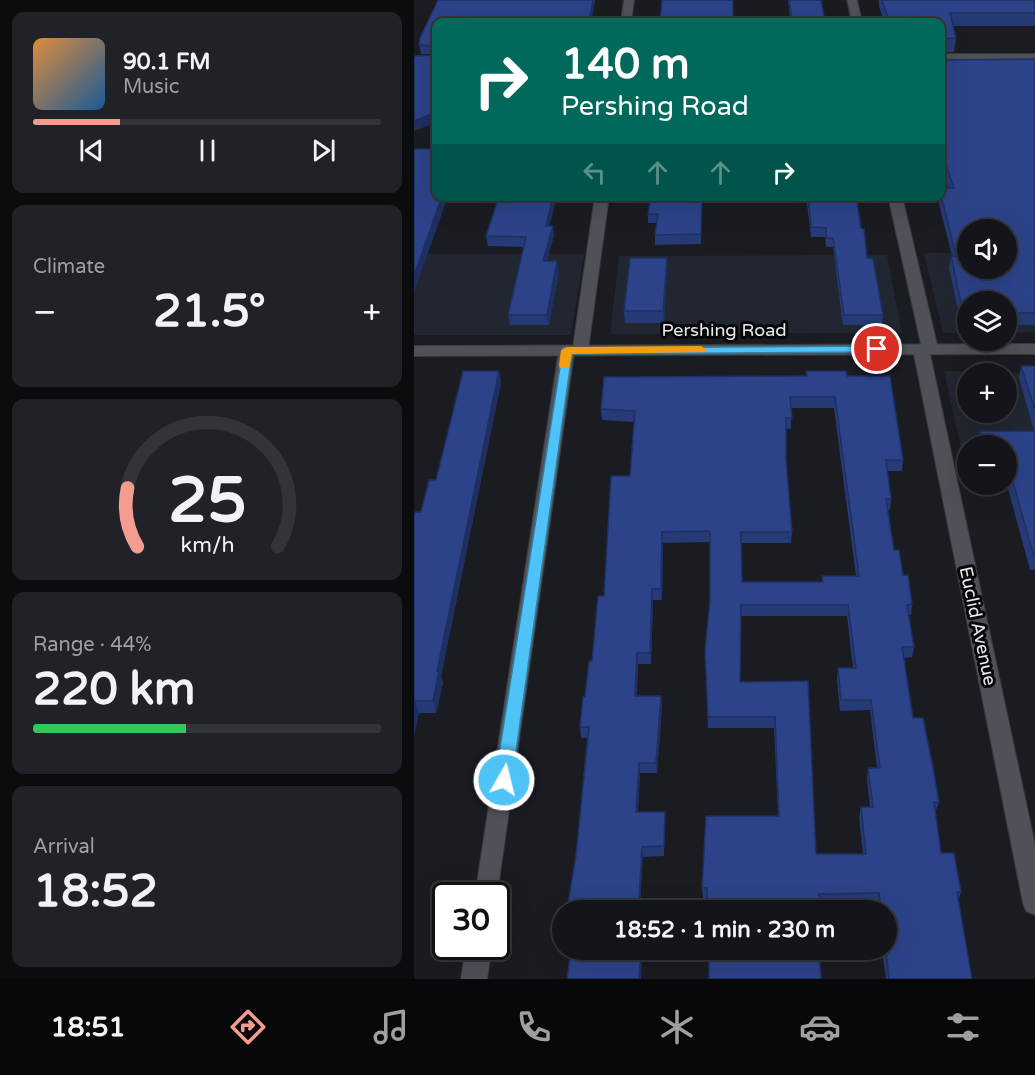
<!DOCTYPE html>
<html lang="en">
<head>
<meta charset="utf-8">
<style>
  :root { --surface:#14151a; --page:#212227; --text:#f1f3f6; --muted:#9d9fa2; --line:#333439; --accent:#f59c91 }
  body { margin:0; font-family:"Varela Round",sans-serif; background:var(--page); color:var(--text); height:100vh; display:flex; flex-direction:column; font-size:22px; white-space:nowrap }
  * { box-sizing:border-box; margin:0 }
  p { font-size:20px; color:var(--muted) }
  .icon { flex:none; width:33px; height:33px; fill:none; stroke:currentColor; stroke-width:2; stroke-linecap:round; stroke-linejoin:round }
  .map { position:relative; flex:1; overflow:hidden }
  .panel { display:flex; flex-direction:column; gap:12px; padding:12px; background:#0b0c0e; width:414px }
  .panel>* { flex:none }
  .guide { position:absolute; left:18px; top:18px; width:513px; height:183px; border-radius:12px; box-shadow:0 6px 24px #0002,0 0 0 2px var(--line); background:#00695c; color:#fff; overflow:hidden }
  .fabs { position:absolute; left:543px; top:219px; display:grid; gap:12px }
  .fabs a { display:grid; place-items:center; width:60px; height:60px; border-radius:50%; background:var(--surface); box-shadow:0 6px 24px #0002,0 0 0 2px var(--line); font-size:30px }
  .speed { position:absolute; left:18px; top:882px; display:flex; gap:12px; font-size:30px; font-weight:700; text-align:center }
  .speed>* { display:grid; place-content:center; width:78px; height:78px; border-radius:50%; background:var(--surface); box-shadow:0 6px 24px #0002,0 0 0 2px var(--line); line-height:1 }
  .speed .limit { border:3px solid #111; border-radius:9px; background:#fff; color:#111 }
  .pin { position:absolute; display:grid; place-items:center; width:51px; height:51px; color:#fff; margin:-26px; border:3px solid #fff; border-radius:50%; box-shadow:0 2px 6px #0007 }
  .me { position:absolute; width:66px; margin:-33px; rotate:8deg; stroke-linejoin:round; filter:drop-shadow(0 0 4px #0008) }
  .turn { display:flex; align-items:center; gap:21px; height:126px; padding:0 30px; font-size:27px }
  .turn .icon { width:78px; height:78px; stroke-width:2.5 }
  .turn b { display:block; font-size:42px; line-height:51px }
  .lanes { display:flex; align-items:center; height:57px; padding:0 30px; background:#0003; justify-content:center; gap:30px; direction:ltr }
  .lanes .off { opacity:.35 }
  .big { font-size:45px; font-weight:800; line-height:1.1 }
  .panel .widget { flex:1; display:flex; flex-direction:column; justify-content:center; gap:9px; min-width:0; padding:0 21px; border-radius:12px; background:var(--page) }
  .panel .dial { align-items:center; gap:0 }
  .dial svg { height:156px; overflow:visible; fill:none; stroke:var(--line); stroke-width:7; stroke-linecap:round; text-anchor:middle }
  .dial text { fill:var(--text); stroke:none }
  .song { display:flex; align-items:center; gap:18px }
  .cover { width:72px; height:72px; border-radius:9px; background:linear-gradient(135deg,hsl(30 70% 55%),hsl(210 70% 35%)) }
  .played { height:6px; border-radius:3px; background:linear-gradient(90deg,var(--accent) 25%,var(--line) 25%) }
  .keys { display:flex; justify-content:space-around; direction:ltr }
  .heat { display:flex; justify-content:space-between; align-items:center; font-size:33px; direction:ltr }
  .charge { height:9px; border-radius:4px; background:linear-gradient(90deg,#34c759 44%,var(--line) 0) }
  .trip { position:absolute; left:138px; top:900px; width:345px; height:60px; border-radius:30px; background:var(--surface); box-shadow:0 6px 24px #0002,0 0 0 2px var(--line); font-weight:800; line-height:60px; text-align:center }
  .menu { display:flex; height:96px; justify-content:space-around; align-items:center; background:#08080a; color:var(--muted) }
  .menu .icon { width:42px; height:42px }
  .menu .current { color:var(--accent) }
  .menu b { font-size:27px; color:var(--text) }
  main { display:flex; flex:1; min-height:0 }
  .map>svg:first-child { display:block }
  .built { fill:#212630; fill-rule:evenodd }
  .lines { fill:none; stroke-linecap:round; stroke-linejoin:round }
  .minor-casing { stroke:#37393d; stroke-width:2 }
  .secondary-casing { stroke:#37393d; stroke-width:2 }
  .minor { fill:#4f5158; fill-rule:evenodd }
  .secondary { fill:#4f5158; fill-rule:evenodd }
  .wall { fill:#263a76; fill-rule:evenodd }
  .shaded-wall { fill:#1f2f60 }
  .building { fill:#2c4389; stroke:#1f2f60; stroke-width:1.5; fill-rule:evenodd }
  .route { fill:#4fc3f7; stroke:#337fa1; stroke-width:1.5 }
  .slow { fill:#f59e0b }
  .labels { text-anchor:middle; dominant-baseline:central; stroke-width:6; stroke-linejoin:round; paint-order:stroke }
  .street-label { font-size:18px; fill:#e8eaed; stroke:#060709 }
</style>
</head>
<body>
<main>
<section class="panel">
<div class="widget">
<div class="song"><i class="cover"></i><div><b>90.1 FM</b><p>Music</p></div></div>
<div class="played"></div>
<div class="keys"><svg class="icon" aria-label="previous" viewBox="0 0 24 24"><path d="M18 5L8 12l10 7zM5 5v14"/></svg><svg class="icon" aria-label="pause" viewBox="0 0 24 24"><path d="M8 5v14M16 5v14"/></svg><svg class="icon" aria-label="next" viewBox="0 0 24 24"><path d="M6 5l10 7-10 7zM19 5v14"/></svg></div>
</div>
<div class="widget"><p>Climate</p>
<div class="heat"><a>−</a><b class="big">21.5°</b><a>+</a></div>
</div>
<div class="widget dial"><svg viewBox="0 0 100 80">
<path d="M14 69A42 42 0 1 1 86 69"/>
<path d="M14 69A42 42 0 0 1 9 39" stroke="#f59c91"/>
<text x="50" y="56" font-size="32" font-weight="700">25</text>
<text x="50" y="72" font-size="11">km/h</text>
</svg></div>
<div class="widget"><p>Range · 44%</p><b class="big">220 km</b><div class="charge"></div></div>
<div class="widget"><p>Arrival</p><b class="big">18:52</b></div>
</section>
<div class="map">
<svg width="621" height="979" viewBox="0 0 621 979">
  <rect width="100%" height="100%" fill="#1a1c22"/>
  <path class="built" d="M621,252V332L593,333L592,302H554L553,333H529L510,253H553L554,268H592Z
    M0,254H170L157,335H0Z
    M473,255L488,333L196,334L205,256Z
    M530,371L621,373V474L592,446H554L553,474ZM554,374H592V412H554Z"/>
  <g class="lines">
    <defs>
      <path id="minor" d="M210,0H220L217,22H207Z
        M433,0H443L448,22H438Z
        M526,54H621V60H526Z
        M181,196H195L174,350L166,355L160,353L82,902V896H61L145,350L153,345L159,347Z
        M474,196H488L524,349L516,354L621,845V915L612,911L609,903L499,349L507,344Z
        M52,946H78L73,979H47Z"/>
      <path id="secondary" d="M621,344V354L0,356V346Z"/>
    </defs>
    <use href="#minor" class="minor-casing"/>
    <use href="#secondary" class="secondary-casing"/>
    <use href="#minor" class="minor"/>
    <use href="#secondary" class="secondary"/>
  </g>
  <path class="wall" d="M24,0H181L177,22H22V122L0,131L22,55V54H7L5,45Z
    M374,0H407L411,22L376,18Z
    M465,0H621V26H539L542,38L540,52H526V22H470L465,6Z
    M621,59V325H592V302H554V325L547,324L535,268L537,256H538L524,200L525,196H526V188H534L526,164V60Z
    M143,196L135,226L140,235L133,261L145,271L135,325H96L94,315L110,247L74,246L72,236Z
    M288,196L287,244L241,245V235L243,223H234V214Z
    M392,196H442L453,258L469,315L468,325H429L419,247H412L411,237H397Z
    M253,258V269L250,323H211L210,311Z
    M607,366H621V571V570H616L592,481V446H563V444L566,431H620L605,378Z
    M85,371L87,383L27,676L29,683L22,713H5L0,735L7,512L22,480Z
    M392,371L433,376L489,460L488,471H474L477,499L476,510H474L480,550L498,604L497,615H495L500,647L498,657L489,658L499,718L525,802L521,813L527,853L547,892L544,901L558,979H472L468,950H472V910H464L463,903H406L289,898L288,888L364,816L360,728H294L291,651L296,599V542L249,543L248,600H239L237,664H224L223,696H247L248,707L243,773H226L224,812H251L250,856L229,857L153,910L162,855L173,738H167L166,727L190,596L216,476L220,422L188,420L187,409L392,376ZM377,408H420L442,576H408V582H328V543H377L378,532L372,459V429H377ZM327,616H433L439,668H424L423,679L426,711L456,710L463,768H454L453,778L456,807H447L445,818L449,854H402L394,681L326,682Z
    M150,950H246V954L151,953Z"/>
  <path class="shaded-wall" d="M179,0H181L177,22H175Z
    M22,112V122L0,131V121Z
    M28,196H34L0,293V276Z
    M139,196H143L133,235L132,226Z
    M139,226L140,235L130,271L129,261Z
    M253,258V269L250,323L249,311Z
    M143,261L145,271L135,325L133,315Z
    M85,371L87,383L27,676L29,683L22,713L19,701L23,671Z
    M248,532L249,543L248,600L247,589Z
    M238,589L239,600L237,664L236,653Z
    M223,653L224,664L222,707L221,696Z
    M247,696L248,707L243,773L242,763Z
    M1,701L5,713L0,735V706Z
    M225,763L226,773L223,823L222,812Z
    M228,847L229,857L226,909L225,899Z
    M227,950L228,954L227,979H225Z"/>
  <path class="building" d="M24,0H179L175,22H22V112L0,121V57L1,56L22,55V46L5,45L6,38Z
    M248,0H319V22H246Z
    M375,0H407L411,22H372V18H378Z
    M468,0H621V13H536L542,38L527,39L526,38V22H502L493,17L474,18Z
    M621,59V259L620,260L621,263V313H592V302H554V312H549L537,256H542L526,191V188H540L526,147V60ZM554,230H592V268H554Z
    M0,149H22V196H28L0,276Z
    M85,196H139L132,226H139L129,261H143L133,315H94L112,237L72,236Z
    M237,196H288L287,234L241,235L244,214H234Z
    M394,196H442L447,228L450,229L453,258H459L469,315H430L419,238H412V228L397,227Z
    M216,258H253L249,311H210Z
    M607,366H621V410Z
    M49,371H85L23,671H25L19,701H1L0,706V515L1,512H7L15,480H22Z
    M392,371H432L433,376H476L489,460H472L477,499H472L480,550H485L489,575H494L498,604L493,605L500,647H488L499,718H509L519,768L525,802H520L527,853H540L547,892H543L558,979H475L472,950V910H467L465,893L405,894L407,910H294L293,888H288L292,816H365L361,717H294L291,651L296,599V531L248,532L247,589H238L236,653H223L221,696H247L242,763H225L222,812H251L250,846L228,847L225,899H247L246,910H153L162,855L175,727H166L169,697H171L175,661H178L184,596H190L197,476H216L221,411L187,409L190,377L387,376H393ZM376,397H421L445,576H408L409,582H328L327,532H378L372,459V418H378ZM327,605H434L442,668H424L427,700H457L466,768H454L459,807H447L452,854H402L394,681L326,682Z
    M566,431H621V557H620L592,457V446H569Z
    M157,950H227L225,979H153Z
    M295,950H405L407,979H295Z"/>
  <path class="route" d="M463,346L469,349L467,352L158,354L98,780L96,786L90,788L83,786L81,780L149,348Z"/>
  <path class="slow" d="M287,346L293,350L291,352L158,354L155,368H146L145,365L147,350L153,347Z"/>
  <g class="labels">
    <g class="street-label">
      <text x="310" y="330">Pershing Road</text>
      <text transform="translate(564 626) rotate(78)">Euclid Avenue</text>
    </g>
  </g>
</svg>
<div class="fabs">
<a><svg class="icon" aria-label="sound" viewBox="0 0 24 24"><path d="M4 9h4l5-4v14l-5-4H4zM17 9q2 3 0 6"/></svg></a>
<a><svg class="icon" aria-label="layers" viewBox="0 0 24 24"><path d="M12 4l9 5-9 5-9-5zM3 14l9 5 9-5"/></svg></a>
<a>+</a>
<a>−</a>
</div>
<div class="speed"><div class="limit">30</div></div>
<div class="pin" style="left:463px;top:349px;background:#d93025"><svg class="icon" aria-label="arrive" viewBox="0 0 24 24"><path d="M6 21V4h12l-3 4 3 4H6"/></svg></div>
<svg class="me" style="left:90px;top:780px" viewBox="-20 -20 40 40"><circle r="17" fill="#4fc3f7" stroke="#fff" stroke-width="3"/><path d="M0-11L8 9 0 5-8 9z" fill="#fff"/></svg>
<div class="trip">18:52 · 1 min · 230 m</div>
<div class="guide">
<div class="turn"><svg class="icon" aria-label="right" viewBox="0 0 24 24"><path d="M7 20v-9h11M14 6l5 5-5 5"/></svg><div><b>140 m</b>Pershing Road</div></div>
<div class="lanes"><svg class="icon off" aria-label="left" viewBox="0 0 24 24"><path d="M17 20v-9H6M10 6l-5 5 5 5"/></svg><svg class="icon off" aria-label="ahead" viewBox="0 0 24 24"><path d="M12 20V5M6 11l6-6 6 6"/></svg><svg class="icon off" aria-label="ahead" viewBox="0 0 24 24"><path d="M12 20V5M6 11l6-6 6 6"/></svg><svg class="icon" aria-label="right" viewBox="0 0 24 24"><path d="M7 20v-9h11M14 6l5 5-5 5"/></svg></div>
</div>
</div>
</main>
<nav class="menu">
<b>18:51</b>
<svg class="icon current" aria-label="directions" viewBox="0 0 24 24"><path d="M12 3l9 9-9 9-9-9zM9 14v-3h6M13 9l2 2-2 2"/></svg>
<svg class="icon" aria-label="music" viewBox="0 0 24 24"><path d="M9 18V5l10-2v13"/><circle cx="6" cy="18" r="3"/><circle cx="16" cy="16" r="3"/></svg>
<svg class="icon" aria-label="phone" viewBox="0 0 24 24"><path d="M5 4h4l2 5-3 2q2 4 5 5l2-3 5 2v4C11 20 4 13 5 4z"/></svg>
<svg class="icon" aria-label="climate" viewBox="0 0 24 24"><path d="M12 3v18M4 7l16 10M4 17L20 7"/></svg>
<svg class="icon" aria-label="car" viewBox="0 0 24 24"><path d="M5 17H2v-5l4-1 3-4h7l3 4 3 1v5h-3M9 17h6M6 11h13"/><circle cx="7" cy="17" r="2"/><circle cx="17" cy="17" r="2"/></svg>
<svg class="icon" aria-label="filters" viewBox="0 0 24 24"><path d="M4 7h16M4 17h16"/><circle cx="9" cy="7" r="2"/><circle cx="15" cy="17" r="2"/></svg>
</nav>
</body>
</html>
